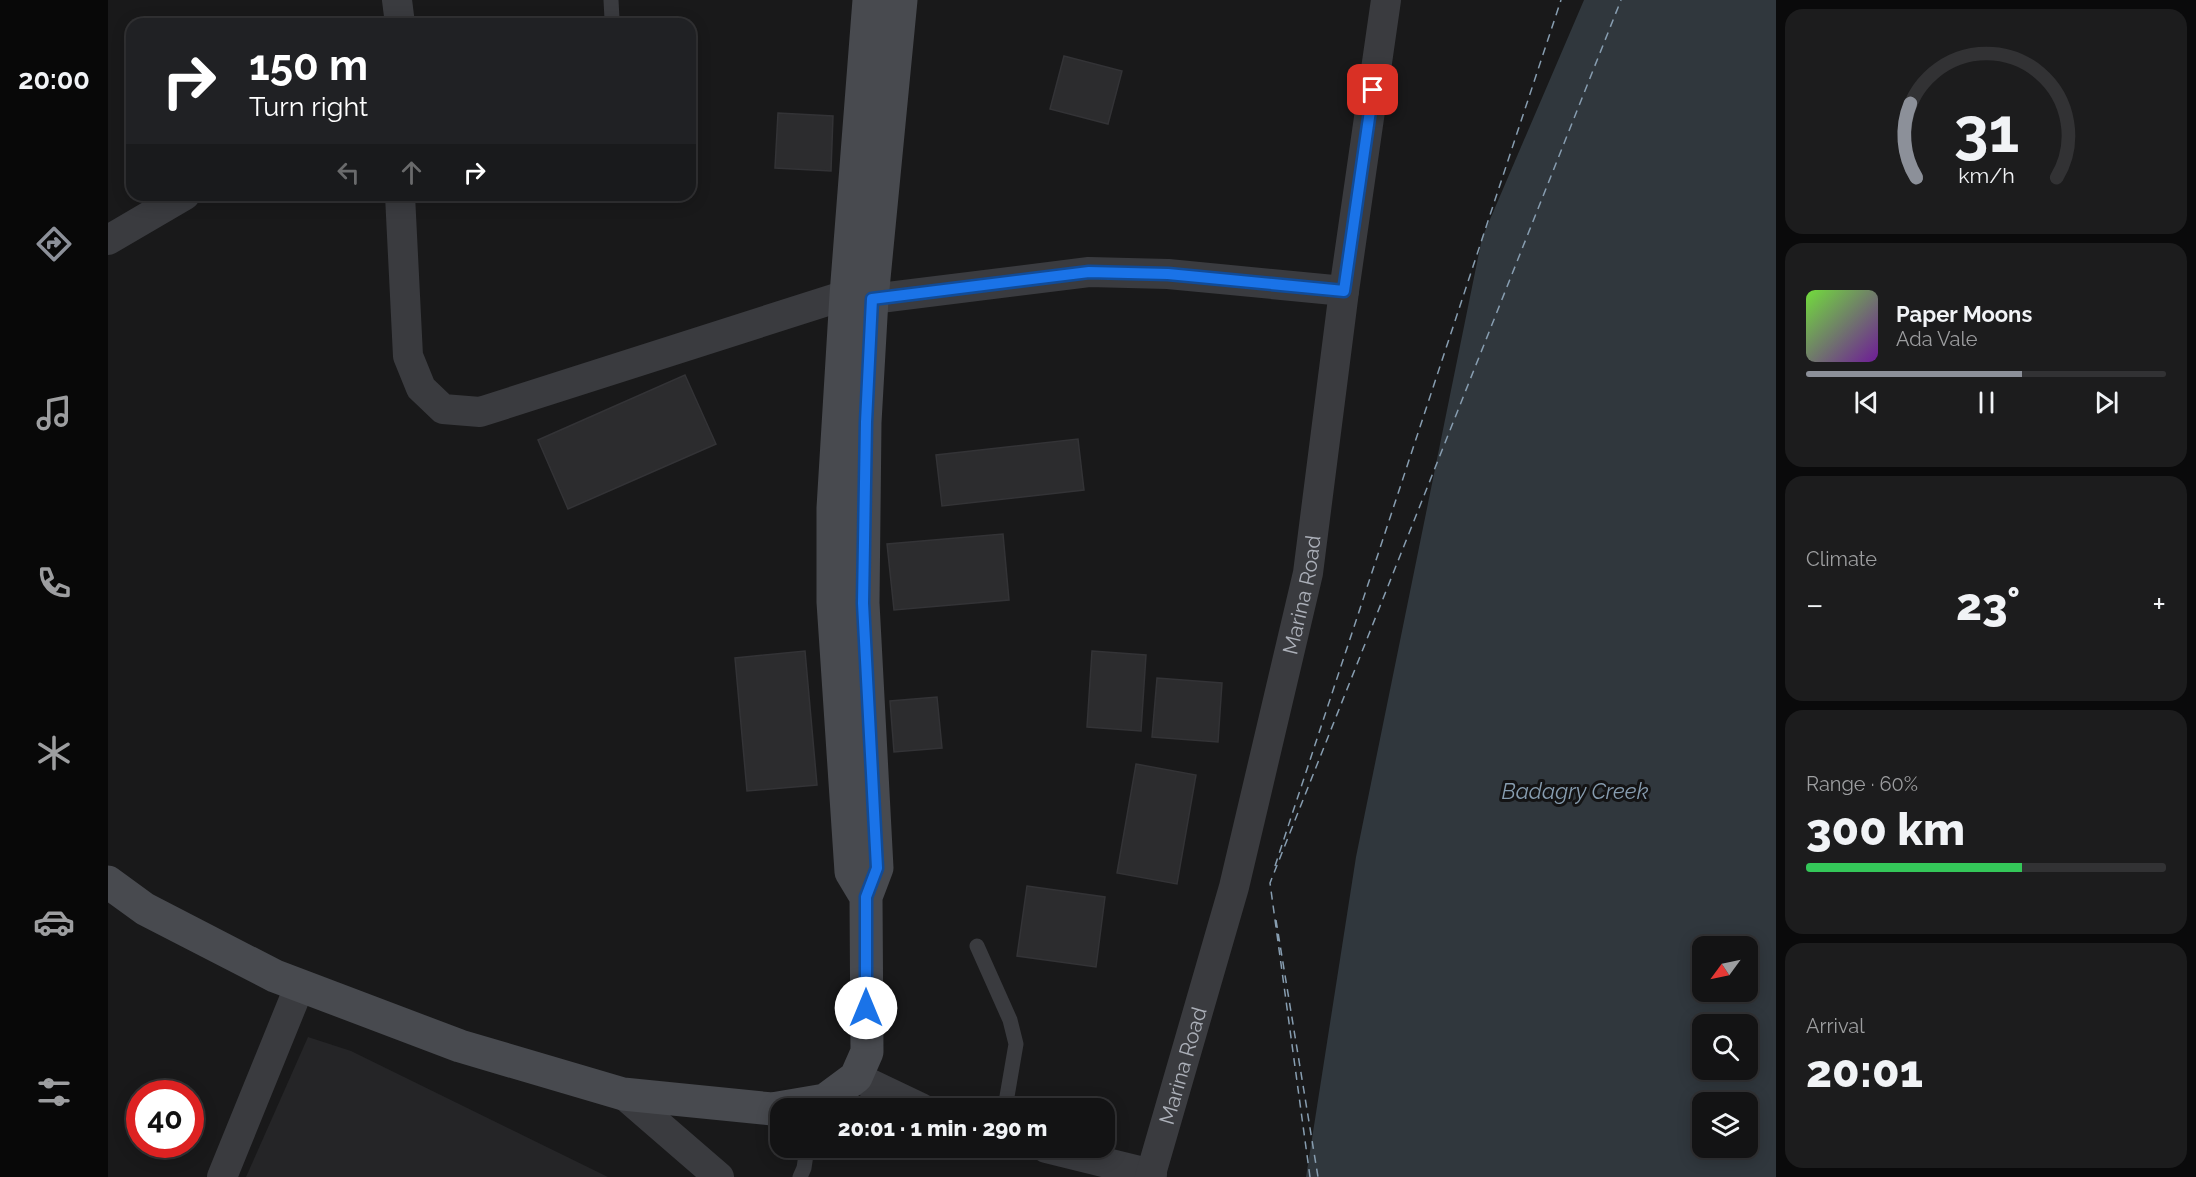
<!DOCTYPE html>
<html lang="en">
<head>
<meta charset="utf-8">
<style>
  :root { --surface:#131314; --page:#1c1c1d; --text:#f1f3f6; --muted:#9d9ea0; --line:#323234; --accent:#8c9099 }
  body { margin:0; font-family:Raleway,sans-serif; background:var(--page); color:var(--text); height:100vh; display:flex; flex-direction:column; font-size:22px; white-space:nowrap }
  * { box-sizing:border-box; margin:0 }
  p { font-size:20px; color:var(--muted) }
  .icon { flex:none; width:33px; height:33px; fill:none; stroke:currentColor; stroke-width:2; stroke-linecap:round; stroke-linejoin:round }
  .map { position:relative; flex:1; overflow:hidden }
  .details { display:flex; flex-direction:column; gap:9px; padding:9px; background:#0a0a0b; width:420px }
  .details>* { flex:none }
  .banner { position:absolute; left:18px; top:18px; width:570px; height:183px; border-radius:18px; box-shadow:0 3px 15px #0003,0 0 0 2px var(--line); background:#202124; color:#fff; overflow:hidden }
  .needle { width:39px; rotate:237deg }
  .controls { position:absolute; left:1584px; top:936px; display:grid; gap:12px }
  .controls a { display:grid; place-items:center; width:66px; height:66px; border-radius:12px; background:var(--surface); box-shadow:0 3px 15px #0003,0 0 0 2px var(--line); font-size:30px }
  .speed { position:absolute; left:18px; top:1080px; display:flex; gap:12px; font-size:30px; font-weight:700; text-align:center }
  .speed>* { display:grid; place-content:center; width:78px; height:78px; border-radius:50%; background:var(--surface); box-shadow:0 3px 15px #0003,0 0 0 2px var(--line); line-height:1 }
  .speed .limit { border:9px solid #d22; background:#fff; color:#111 }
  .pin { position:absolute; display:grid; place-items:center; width:51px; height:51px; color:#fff; margin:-26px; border-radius:12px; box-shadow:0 3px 9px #0006 }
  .me { position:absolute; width:66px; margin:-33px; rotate:0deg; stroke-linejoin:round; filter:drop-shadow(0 0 4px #0008) }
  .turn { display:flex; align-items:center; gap:21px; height:126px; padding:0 24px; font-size:27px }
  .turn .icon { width:78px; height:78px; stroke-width:2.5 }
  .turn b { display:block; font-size:42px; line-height:51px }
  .lanes { display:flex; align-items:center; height:57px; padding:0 24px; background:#0003; justify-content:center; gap:30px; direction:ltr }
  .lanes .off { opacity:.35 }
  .big { font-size:45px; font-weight:800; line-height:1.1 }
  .details .widget { flex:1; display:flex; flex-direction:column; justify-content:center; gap:9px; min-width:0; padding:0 21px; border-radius:18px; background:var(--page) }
  .details .dial { align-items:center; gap:0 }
  .dial svg { height:156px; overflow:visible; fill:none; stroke:var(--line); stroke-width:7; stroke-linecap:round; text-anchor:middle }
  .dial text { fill:var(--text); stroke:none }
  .song { display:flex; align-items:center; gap:18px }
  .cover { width:72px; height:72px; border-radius:9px; background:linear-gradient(135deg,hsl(100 70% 55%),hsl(280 70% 35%)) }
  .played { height:6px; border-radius:3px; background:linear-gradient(90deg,var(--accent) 60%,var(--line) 60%) }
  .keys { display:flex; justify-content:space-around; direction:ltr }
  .heat { display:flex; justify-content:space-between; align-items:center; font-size:33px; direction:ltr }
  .charge { height:9px; border-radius:4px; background:linear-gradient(90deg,#34c759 60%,var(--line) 0) }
  .trip { position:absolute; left:662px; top:1098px; width:345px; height:60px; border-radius:18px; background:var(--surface); box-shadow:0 3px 15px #0003,0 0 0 2px var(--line); font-weight:800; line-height:60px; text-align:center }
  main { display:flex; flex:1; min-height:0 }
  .tab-bar { display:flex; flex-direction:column; width:108px; justify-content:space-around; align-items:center; background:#080808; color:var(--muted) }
  .tab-bar .icon { width:42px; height:42px }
  .tab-bar .selected { color:var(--accent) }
  .tab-bar b { font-size:27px; color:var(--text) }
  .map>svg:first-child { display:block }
  .built { fill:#252527 }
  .water { fill:#30373d; fill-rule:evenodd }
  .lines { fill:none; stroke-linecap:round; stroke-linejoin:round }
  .ferry { stroke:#879db0; stroke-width:1.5; stroke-dasharray:8 6; stroke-linecap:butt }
  .building { fill:#2c2c2e; stroke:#333336; stroke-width:1.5 }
  .lane { stroke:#3a3b3f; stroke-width:15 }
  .street { stroke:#3a3b3f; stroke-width:30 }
  .secondary { stroke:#484a4f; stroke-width:33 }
  .route-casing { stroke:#114b97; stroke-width:15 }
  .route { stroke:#1a73e8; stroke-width:10 }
  .labels { text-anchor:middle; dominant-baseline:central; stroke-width:6; stroke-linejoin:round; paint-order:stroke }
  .street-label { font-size:21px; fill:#acb0b9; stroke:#141415 }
  .water-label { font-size:22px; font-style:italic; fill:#879db0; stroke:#141415 }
</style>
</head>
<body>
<main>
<nav class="tab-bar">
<b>20:00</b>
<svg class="icon selected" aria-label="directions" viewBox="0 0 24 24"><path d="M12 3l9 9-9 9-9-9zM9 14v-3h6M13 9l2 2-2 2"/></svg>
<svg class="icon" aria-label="music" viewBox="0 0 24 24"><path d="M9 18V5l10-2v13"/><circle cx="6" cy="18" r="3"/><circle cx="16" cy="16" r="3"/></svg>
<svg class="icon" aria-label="phone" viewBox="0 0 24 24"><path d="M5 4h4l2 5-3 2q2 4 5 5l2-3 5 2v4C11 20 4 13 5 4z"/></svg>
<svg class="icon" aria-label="climate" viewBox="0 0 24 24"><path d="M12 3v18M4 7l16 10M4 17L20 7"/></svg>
<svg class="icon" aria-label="car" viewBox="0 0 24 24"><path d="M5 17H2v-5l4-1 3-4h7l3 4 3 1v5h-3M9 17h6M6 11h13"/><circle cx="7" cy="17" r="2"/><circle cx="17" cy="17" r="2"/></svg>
<svg class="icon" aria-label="filters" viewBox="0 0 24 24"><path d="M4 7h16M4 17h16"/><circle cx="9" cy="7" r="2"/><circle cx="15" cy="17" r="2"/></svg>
</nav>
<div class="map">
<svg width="1668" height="1177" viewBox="0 0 1668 1177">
  <rect width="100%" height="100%" fill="#19191a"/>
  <path class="built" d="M200,1037L243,1051L500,1177H138Z"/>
  <path class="water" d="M1476,0H1668V1177H1198L1248,857L1374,238ZM1594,946H1640V992H1594ZM1594,1024H1640V1070H1594ZM1594,1102H1640V1148H1594Z"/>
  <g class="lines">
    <path class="ferry" d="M1167,866L1453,0
      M1168,920L1210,1177
      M1202,1177L1162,883L1513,0"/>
  </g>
  <path class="building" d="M956,56L1014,71L1000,124L942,109Z
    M670,113L725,116L723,171L667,168Z
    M577,375L608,444L460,509L430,440Z
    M970,439L976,490L834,506L828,455Z
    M895,534L901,600L786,610L779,544Z
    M697,651L709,785L639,791L627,658Z
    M984,651L1038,655L1033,731L979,727Z
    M1049,678L1114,683L1110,742L1044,737Z
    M829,697L834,748L786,752L782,701Z
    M1028,764L1088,775L1069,884L1009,873Z
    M919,886L997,897L988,967L909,956Z"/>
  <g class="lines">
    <path class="lane" d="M501,24L504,19L503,0
      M869,946L902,1020L908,1044L897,1108
      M692,1177L696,1168L699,1148"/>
    <g class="street">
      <path d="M289,0L292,24"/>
      <path d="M292,195L300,356L313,388L335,409L372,412L738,295"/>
      <path d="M0,240L77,195"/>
      <path d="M764,299L981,272L1060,274L1236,291"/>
      <path d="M748,1077L813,1108"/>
      <path d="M515,1094L611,1177"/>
      <path d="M938,1148L1044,1174"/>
      <path d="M114,1177L192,985"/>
      <path id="s1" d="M1042,1177L1126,887L1200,573L1236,291L1278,0"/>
    </g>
    <path class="secondary" d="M0,882L37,909L167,976L352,1046L515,1094L664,1109L717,1100L748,1077L759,1052L758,897L769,868L755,603L757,422L764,299L793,0
      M758,897L743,872L725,602V508L738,295L761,0"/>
  </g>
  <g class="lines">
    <defs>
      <path id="route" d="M758,1008V897L769,868L755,603L758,422L764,299L981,272L1060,274L1236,291L1265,90"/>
    </defs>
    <use href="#route" class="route-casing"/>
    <use href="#route" class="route"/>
  </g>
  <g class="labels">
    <g class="street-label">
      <text stroke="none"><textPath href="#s1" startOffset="602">Marina Road</textPath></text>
      <text stroke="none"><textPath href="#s1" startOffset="116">Marina Road</textPath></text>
    </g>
    <g class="water-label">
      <text x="1467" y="791">Badagry Creek</text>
    </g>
  </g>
</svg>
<div class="controls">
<a><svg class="needle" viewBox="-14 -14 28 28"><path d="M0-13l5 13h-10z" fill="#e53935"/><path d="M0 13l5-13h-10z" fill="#9d9ea0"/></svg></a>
<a><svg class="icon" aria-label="search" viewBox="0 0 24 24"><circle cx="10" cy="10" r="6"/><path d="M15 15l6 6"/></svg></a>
<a><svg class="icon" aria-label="layers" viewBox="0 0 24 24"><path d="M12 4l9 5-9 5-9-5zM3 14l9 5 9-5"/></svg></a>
</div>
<div class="speed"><div class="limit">40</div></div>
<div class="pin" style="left:1265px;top:90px;background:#d93025"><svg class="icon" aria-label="arrive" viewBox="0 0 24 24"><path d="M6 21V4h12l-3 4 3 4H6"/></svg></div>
<svg class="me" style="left:758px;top:1008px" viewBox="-20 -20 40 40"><circle r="19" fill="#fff"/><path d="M0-13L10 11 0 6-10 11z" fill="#1a73e8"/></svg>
<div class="trip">20:01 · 1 min · 290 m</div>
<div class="banner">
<div class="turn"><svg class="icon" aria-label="right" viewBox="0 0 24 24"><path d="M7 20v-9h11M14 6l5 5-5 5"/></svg><div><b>150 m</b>Turn right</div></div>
<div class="lanes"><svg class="icon off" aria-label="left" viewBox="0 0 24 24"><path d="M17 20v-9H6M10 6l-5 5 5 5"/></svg><svg class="icon off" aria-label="ahead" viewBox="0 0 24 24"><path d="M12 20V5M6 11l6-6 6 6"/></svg><svg class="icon" aria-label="right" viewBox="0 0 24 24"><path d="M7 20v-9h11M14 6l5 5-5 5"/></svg></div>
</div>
</div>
<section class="details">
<div class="widget dial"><svg viewBox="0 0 100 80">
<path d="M14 69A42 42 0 1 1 86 69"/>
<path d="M14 69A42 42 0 0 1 11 31" stroke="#8c9099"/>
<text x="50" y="56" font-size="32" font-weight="700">31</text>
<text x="50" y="72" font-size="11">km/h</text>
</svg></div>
<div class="widget">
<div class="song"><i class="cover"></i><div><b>Paper Moons</b><p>Ada Vale</p></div></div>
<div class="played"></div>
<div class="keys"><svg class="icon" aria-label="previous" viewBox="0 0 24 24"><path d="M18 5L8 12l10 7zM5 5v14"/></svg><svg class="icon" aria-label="pause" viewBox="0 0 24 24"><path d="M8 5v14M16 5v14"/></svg><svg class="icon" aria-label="next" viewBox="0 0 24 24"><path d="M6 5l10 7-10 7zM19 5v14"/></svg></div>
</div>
<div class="widget"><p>Climate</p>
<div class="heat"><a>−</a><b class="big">23°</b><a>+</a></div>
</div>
<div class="widget"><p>Range · 60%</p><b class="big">300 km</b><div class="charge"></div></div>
<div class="widget"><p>Arrival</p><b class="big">20:01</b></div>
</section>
</main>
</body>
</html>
